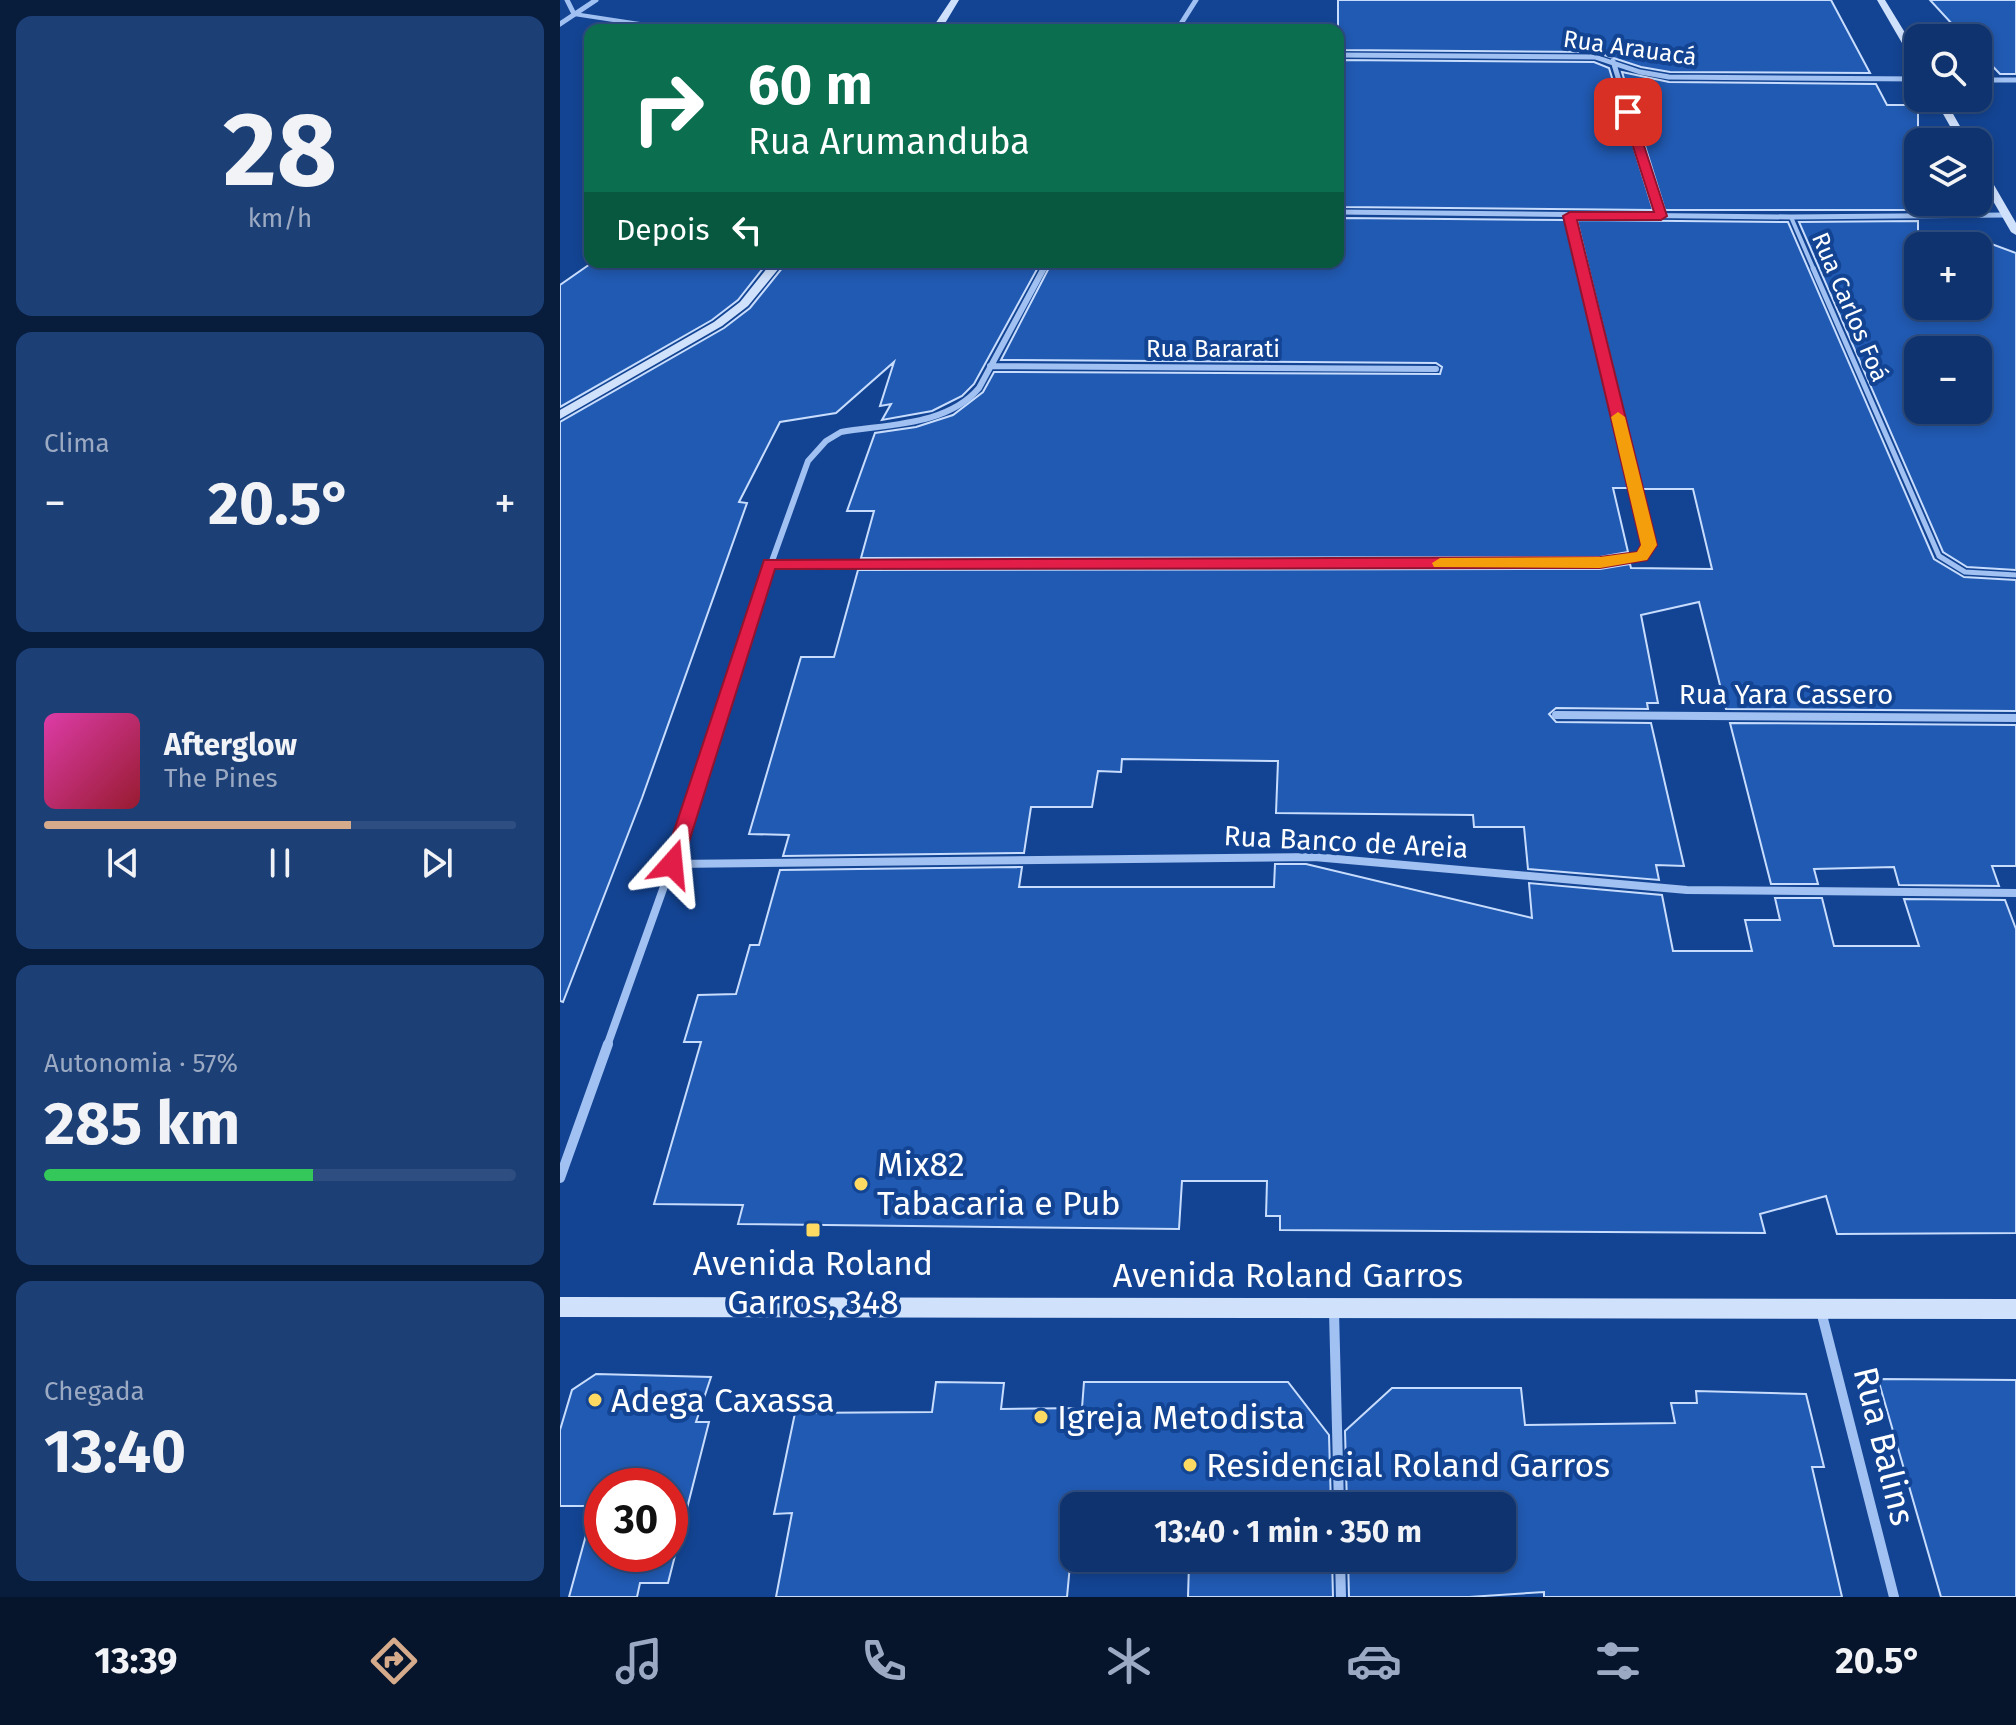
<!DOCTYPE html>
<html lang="pt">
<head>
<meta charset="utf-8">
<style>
  :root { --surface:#0e336e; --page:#1c3f76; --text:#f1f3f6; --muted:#9baac2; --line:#2e4e81; --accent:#d6ab8b }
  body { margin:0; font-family:"Fira Sans",sans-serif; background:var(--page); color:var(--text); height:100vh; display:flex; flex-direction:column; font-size:30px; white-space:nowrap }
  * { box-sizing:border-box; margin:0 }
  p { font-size:26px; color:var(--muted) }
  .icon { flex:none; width:44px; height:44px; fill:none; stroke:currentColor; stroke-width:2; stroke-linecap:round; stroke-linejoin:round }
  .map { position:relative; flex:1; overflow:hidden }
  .details { display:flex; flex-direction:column; gap:16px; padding:16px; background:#081c3c; width:560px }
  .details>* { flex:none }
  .hud { position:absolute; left:24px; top:24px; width:760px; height:244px; border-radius:16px; box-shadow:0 4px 12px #0003,0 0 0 2px var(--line); background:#0b6e4f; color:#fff; overflow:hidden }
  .fabs { position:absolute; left:1344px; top:24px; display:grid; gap:16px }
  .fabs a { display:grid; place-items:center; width:88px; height:88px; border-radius:16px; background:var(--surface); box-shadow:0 4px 12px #0003,0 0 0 2px var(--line); font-size:40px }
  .speed { position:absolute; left:24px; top:1468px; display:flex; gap:16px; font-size:40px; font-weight:700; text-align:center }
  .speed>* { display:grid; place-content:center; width:104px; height:104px; border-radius:50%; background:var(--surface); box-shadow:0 4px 12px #0003,0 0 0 2px var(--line); line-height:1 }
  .speed .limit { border:12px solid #d22; background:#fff; color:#111 }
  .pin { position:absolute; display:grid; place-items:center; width:68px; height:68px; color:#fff; margin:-34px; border-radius:16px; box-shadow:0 4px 12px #0006 }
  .me { position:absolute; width:88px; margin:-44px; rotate:18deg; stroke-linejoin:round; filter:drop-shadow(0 0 6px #0008) }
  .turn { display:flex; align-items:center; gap:28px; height:168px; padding:0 32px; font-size:36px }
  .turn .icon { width:104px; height:104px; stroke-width:2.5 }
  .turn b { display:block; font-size:56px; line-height:68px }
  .then { display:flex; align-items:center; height:76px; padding:0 32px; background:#0003; gap:16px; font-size:30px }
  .big { font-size:60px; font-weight:700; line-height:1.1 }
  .details .widget { flex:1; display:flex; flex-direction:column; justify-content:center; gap:12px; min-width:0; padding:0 28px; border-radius:16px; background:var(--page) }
  .details .dial { align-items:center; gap:0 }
  .dial b { font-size:104px; line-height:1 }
  .song { display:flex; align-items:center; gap:24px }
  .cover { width:96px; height:96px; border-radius:12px; background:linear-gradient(135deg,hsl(320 70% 55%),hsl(350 70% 35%)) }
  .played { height:8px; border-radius:4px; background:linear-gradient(90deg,var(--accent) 65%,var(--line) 65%) }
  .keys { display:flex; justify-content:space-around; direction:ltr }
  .heat { display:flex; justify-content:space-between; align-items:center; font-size:44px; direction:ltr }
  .charge { height:12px; border-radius:6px; background:linear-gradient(90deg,#34c759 57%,var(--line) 0) }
  .trip { position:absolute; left:500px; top:1492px; width:456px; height:80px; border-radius:16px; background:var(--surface); box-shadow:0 4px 12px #0003,0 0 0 2px var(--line); font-weight:700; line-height:80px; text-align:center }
  .dock { display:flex; height:128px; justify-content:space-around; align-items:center; background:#06142c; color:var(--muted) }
  .dock .icon { width:56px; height:56px }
  .dock .selected { color:var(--accent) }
  .dock b { font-size:36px; color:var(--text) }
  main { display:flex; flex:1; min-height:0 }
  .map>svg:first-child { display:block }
  .building { fill:#215ab2; stroke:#c8ddfd; stroke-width:2; fill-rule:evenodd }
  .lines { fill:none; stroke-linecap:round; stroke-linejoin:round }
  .lane-far1 { stroke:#a1c1f2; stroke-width:4 }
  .lane { stroke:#a1c1f2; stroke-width:5 }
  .street-far3 { stroke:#a1c1f2; stroke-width:5 }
  .street-far2 { stroke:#a1c1f2; stroke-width:6 }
  .street-far1 { stroke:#a1c1f2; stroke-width:8 }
  .street { stroke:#a1c1f2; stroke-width:10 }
  .secondary { fill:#d0e1fc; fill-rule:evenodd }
  .route { fill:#e11d48; stroke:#92132f; stroke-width:2 }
  .slow { fill:#f59e0b }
  .poi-dot { fill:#ffda62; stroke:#134493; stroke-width:3 }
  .labels { text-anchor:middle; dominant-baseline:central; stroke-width:8; stroke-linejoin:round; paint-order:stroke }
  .far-street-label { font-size:24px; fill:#fff; stroke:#134493 }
  .street-label { font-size:28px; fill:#fff; stroke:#134493 }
  .near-poi-label { font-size:34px; fill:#fff; stroke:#134493; text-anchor:start }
  .near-street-label { font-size:34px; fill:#fff; stroke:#134493 }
</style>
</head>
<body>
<main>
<section class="details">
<div class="widget dial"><b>28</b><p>km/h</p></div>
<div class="widget"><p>Clima</p>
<div class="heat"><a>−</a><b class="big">20.5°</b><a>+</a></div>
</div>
<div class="widget">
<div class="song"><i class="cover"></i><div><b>Afterglow</b><p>The Pines</p></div></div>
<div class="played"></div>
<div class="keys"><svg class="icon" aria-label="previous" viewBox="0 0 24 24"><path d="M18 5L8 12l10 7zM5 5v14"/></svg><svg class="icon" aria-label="pause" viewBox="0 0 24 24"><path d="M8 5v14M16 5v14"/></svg><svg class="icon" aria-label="next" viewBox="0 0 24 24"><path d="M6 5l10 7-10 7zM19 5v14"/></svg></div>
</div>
<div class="widget"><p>Autonomia · 57%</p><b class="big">285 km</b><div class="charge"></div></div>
<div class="widget"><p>Chegada</p><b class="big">13:40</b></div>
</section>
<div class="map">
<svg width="1456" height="1597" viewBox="0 0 1456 1597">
  <rect width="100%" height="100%" fill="#134493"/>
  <path class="building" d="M778,0H1271L1310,73L1110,72L1081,67L1035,52L778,50Z
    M1370,0H1456V74H1440L1418,51V38H1405Z
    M778,60L1034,62L1049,68L1093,210L782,207L781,155H778Z
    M1062,72L1109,82L1316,84L1327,105H1358V210H1105Z
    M782,218L1005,220L1069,488H1053L1068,552L1040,557L301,558L314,511H287L315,433L356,427L393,415L423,392L434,372L880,374L882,367L876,363L441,360L492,262H778V232H783Z
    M1017,220L1228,222L1374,559L1404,577L1456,580V711L1166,709L1139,602L1081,615L1098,703H1087L1088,709L996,708L989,714L996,722L1091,723L1124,866L1096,865L1099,880L968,869L964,827H914L913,815L716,813L718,761L562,759L561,772L538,771L532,807H471L464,853L223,856L229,835L189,834L241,657H274L298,570L1040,569L1070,564L1071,568L1152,569L1133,489H1082Z
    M1358,221V233H1402L1456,253V570L1407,567L1383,552L1239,222ZM1358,246H1418V306H1358ZM1358,350H1418V410H1358Z
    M33,262H208L178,300L152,320L0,407V285Z
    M227,262H481L414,384L402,396L372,411L322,420L331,404L320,406L334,362L276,413L220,422L179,502L187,503L82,798L3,1002L0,1001V422L164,328L190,308Z
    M1170,723L1456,725V866H1432L1439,886L1339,885L1334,867L1254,869L1258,884H1211Z
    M715,864H746L972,918L969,883L1102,895L1113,951H1192L1185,920H1220L1215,898H1262L1274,946H1359L1344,899L1445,900L1456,929V1233L1277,1234L1266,1196L1200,1214L1205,1233L720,1230V1216H706L707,1181H622L619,1229L178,1224L183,1205L94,1204L141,1042H124L138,995L176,994L190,945H199L220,870L462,867L459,887H714Z
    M36,1374L151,1377L136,1422H149L108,1583H80L77,1597H9L34,1506H0V1430L12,1390ZM42,1486H110V1554H42Z
    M1318,1379L1456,1380V1597H1381Z
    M376,1382L444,1383L441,1409L522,1408L524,1382H728L769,1435L771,1506H514V1558H772L773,1597H628L629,1564L510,1565L507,1597H216L232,1513L214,1514L235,1413L372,1412Z
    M832,1388H961L965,1425L1115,1423L1111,1403H1137L1136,1391L1246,1394L1264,1467H1252L1282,1597H984V1592L909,1597H789L788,1558H942V1506H787L785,1431Z"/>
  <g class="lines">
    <path class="lane-far1" d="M14,14L119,30
      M1231,217L1254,270"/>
    <path class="lane" d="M1253,268L1379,556L1405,572L1456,575"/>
    <path class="street-far3" d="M7,0L14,14
      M0,24L36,0
      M617,30L636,0
      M778,55L1035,57L1080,72L1109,77L1358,79
      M1053,61L1101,216
      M1418,80H1456
      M778,212L1231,217L1446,215
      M1010,216L1023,270
      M483,270L487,262"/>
    <path class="street-far2" d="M430,366L876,369
      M209,564L1040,563L1082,556L1089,545L1022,268
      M194,611L248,461L266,441L281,432C327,424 387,426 419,388L484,268"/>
    <path class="street-far1" d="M996,715L1456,718
      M112,864L754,857L1127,890L1456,893
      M47,1046L112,864L194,609"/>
    <path class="street" d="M0,1178L48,1044
      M774,1311L779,1506
      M1261,1311L1334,1597
      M780,1558L781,1597"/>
    <path class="secondary" d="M391,0H399L381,30H371Z
      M1317,0H1325L1358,54V65L1353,62Z
      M1374,98H1384L1409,142H1399Z
      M1418,163L1423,166L1456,223V235L1451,232L1418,175Z
      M212,262H224L188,306L162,326L0,419V410L154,322L180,302Z
      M0,1297L1456,1299V1319L0,1317Z"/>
  </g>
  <path class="route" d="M1068,108L1073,112L1107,216L1101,220H1017L1097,545L1087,560L1040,568L215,569L122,864L119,869H106L103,864L204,560L1040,557L1077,552L1081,545L1003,216L1010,212H1094L1062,112Z"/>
  <path class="slow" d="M1058,412L1065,417L1097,545L1087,560L1040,568L874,567L872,563L880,558L1040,557L1077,552L1081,545L1051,417Z"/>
  <g class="poi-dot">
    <circle cx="301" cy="1184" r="8"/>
    <rect x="245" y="1222" width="16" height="16" rx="4"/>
    <circle cx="35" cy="1400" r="8"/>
    <circle cx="481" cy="1417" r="8"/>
    <circle cx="630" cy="1465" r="8"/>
  </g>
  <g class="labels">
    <g class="far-street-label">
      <text transform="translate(1070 48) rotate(8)">Rua Arauacá</text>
      <text transform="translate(1290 307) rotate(67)">Rua Carlos Foá</text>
      <text x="653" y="349">Rua Bararati</text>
    </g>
    <g class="street-label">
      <text x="1226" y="694">Rua Yara Cassero</text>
      <text transform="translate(786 842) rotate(3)">Rua Banco de Areia</text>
    </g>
    <g class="near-poi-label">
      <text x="317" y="1164">Mix82<tspan x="317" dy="39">Tabacaria e Pub</tspan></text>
      <text x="253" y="1263" text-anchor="middle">Avenida Roland<tspan x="253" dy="39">Garros, 348</tspan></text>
      <text x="51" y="1400">Adega Caxassa</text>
      <text x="497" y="1417">Igreja Metodista</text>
      <text x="646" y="1465">Residencial Roland Garros</text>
    </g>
    <g class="near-street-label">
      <text x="728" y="1275">Avenida Roland Garros</text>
      <text transform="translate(1324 1446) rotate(76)">Rua Balins</text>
    </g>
  </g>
</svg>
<div class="fabs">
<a><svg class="icon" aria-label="search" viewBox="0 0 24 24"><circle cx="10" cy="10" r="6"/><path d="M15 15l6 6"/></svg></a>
<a><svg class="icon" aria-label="layers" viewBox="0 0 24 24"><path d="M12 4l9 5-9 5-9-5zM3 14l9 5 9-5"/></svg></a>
<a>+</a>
<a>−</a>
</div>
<div class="speed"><div class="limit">30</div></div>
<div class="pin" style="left:1068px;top:112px;background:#d93025"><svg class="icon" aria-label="arrive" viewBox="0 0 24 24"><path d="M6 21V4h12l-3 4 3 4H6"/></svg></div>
<svg class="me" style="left:112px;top:864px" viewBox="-20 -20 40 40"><path d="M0-17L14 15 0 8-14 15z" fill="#e11d48" stroke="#fff" stroke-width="4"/></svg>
<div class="trip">13:40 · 1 min · 350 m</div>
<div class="hud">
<div class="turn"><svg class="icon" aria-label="right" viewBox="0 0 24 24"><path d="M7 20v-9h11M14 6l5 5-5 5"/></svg><div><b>60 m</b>Rua Arumanduba</div></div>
<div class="then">Depois<svg class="icon" aria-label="left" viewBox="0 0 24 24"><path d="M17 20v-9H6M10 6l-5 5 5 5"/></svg></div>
</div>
</div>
</main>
<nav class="dock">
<b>13:39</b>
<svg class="icon selected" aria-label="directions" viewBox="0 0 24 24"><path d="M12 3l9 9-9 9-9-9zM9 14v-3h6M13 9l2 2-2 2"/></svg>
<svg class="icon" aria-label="music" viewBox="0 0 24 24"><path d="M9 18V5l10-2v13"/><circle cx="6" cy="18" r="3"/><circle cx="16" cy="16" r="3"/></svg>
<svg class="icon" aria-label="phone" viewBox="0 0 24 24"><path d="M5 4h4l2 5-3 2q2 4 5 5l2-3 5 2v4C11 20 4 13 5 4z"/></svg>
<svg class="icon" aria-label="climate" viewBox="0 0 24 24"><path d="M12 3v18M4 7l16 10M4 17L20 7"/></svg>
<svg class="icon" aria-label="car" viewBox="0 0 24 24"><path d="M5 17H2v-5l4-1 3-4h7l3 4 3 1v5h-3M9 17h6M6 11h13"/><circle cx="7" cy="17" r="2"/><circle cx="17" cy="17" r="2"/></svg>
<svg class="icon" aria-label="filters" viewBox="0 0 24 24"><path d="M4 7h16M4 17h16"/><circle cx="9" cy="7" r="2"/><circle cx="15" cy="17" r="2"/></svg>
<b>20.5°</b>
</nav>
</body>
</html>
